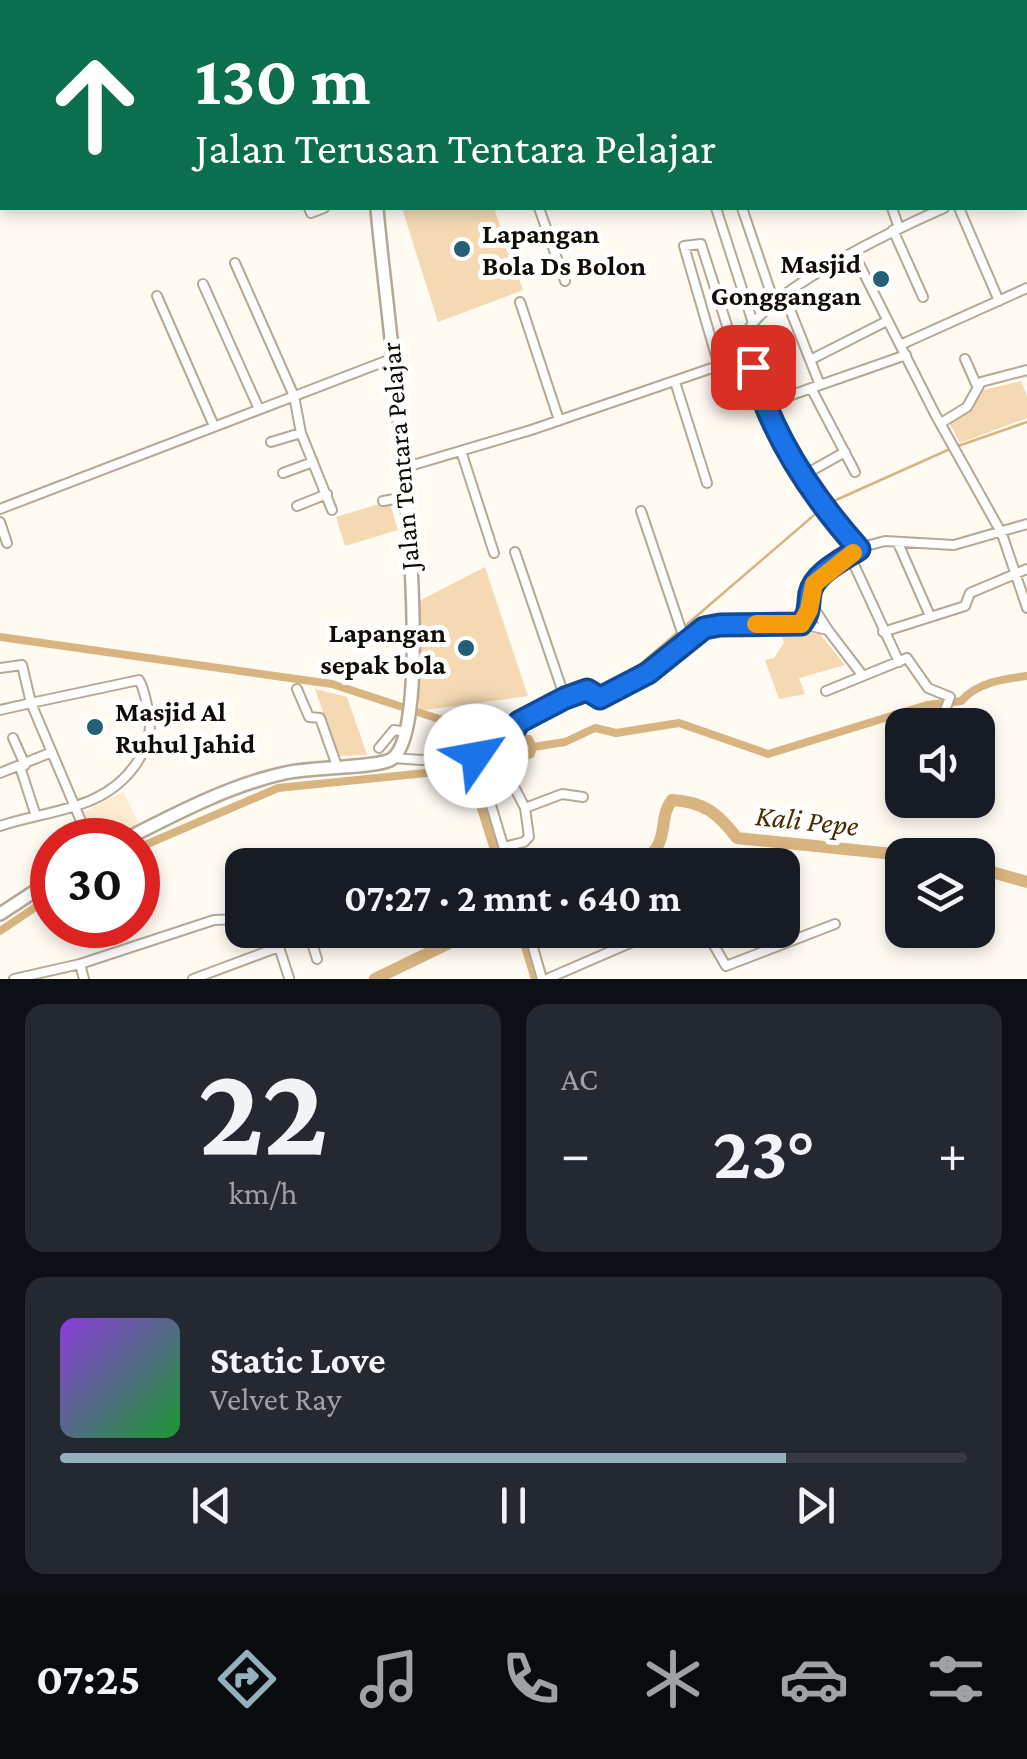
<!DOCTYPE html>
<html lang="id">
<head>
<meta charset="utf-8">
<style>
  :root { --surface:#171b24; --page:#242831; --text:#f1f3f6; --muted:#9ea1a6; --line:#363941; --accent:#94b0bd }
  body { margin:0; font-family:"Crimson Pro",serif; background:var(--page); color:var(--text); height:100vh; display:flex; flex-direction:column; font-size:38px; white-space:nowrap }
  * { box-sizing:border-box; margin:0 }
  p { font-size:32px; color:var(--muted) }
  .icon { flex:none; width:55px; height:55px; fill:none; stroke:currentColor; stroke-width:2; stroke-linecap:round; stroke-linejoin:round }
  .map { position:relative; height:979px; overflow:hidden }
  .side { display:flex; flex-direction:column; gap:25px; padding:25px; background:#0d0f14; flex:1 }
  .side>* { flex:none }
  .top-card { position:absolute; left:0px; top:0px; width:1028px; height:210px; box-shadow:0 5px 15px #0003; background:#0b6e4f; color:#fff; overflow:hidden }
  .controls { position:absolute; left:885px; top:708px; display:grid; gap:20px }
  .controls a { display:grid; place-items:center; width:110px; height:110px; border-radius:20px; background:var(--surface); box-shadow:0 5px 15px #0003; font-size:50px }
  .speed { position:absolute; left:30px; top:818px; display:flex; gap:20px; font-size:50px; font-weight:700; text-align:center }
  .speed>* { display:grid; place-content:center; width:130px; height:130px; border-radius:50%; background:var(--surface); box-shadow:0 5px 15px #0003; line-height:1 }
  .speed .limit { border:15px solid #d22; background:#fff; color:#111 }
  .pin { position:absolute; display:grid; place-items:center; width:85px; height:85px; color:#fff; margin:-42px; border-radius:20px; box-shadow:0 5px 15px #0006 }
  .me { position:absolute; width:110px; margin:-55px; rotate:57deg; stroke-linejoin:round; filter:drop-shadow(0 0 8px #0008) }
  .turn { display:flex; align-items:center; gap:35px; height:210px; padding:0 30px; font-size:45px }
  .turn .icon { width:130px; height:130px; stroke-width:2.5 }
  .turn b { display:block; font-size:70px; line-height:85px }
  .big { font-size:75px; font-weight:700; line-height:1.1 }
  .side .tile { flex:1; display:flex; flex-direction:column; justify-content:center; gap:15px; min-width:0; padding:0 35px; border-radius:20px; background:var(--page) }
  .side .dial { align-items:center; gap:0 }
  .dial b { font-size:130px; line-height:1 }
  .song { display:flex; align-items:center; gap:30px }
  .cover { width:120px; height:120px; border-radius:15px; background:linear-gradient(135deg,hsl(270 70% 55%),hsl(130 70% 35%)) }
  .played { height:10px; border-radius:5px; background:linear-gradient(90deg,var(--accent) 80%,var(--line) 80%) }
  .keys { display:flex; justify-content:space-around; direction:ltr }
  .heat { display:flex; justify-content:space-between; align-items:center; font-size:55px; direction:ltr }
  .side .tiles { flex:1; display:grid; gap:25px; grid-template-columns:1fr 1fr }
  .tile:last-child { grid-column:span 2 }
  .trip { position:absolute; left:225px; top:848px; width:575px; height:100px; border-radius:20px; background:var(--surface); box-shadow:0 5px 15px #0003; font-weight:700; line-height:100px; text-align:center }
  .tabs { display:flex; height:160px; justify-content:space-around; align-items:center; background:#090b0e; color:var(--muted) }
  .tabs .icon { width:70px; height:70px }
  .tabs .active { color:var(--accent) }
  .tabs b { font-size:45px; color:var(--text) }
  .map>svg:first-child { display:block }
  .built { fill:#feecd2 }
  .green { fill:#f4d9b3 }
  .lines { fill:none; stroke-linecap:round; stroke-linejoin:round }
  .stream { stroke:#d8b480; stroke-width:2.5 }
  .canal { stroke:#d8b480; stroke-width:8 }
  .river { stroke:#d8b480; stroke-width:12 }
  .street-casing { stroke:#b5a996; stroke-width:12 }
  .secondary-casing { stroke:#b5a996; stroke-width:16 }
  .street { stroke:#fff; stroke-width:8 }
  .secondary { stroke:#fff; stroke-width:11 }
  .route-casing { stroke:#114b97; stroke-width:25 }
  .route { stroke:#1a73e8; stroke-width:18 }
  .slow { stroke:#f59e0b; stroke-width:18 }
  .poi-dot { fill:#235f77; stroke:#fff; stroke-width:4 }
  .labels { text-anchor:middle; dominant-baseline:central; stroke-width:10; stroke-linejoin:round; paint-order:stroke }
  .poi-label { font-size:28px; font-weight:bold; fill:#100c06; stroke:#fff; text-anchor:start }
  .street-label { font-size:28px; fill:#100c06; stroke:#fff }
  .water-label { font-size:30px; font-style:italic; fill:#472f03; stroke:#fff }
</style>
</head>
<body>
<div class="map">
<svg width="1027" height="979" viewBox="0 0 1027 979">
  <rect width="100%" height="100%" fill="#fffaf2"/>
  <path class="built" d="M123,792L140,825L111,840H92L82,813Z"/>
  <path class="green" d="M402,208H494L523,290L438,322Z
    M1021,381L1027,396V418L960,443L950,424L978,400L983,390Z
    M389,501L398,530L345,546L336,517Z
    M485,567L528,696L419,711V601Z
    M780,631L820,634L845,665L799,678L805,694L779,699L765,660L774,658L784,643Z
    M315,689L347,697L367,755L338,756Z"/>
  <g class="lines">
    <path class="stream" d="M958,446L1027,422
      M685,626L827,504L950,449
      M592,692L629,674L679,631
      M522,738L526,723L585,695"/>
    <path class="canal" d="M0,637L332,684L488,735L529,739L533,747
      M138,848L278,788L426,773L523,757L531,754L533,747L565,742L595,728L616,733L679,723L768,754L927,705L961,701C978,682 1003,679 1027,676
      M0,931L52,896"/>
    <path class="river" d="M469,764L501,865
      M644,865C648,856 656,851 659,843C666,828 661,814 672,800C704,802 718,813 737,838L903,855
      M978,868L1027,882
      M522,930L537,979
      M375,979L476,930"/>
    <defs>
      <path id="street" d="M30,0L31,2
        M60,0L61,2
        M96,0L97,2
        M136,0L137,2
        M176,0L177,2
        M211,0L212,2
        M373,0L374,2
        M460,0L461,2
        M545,0L546,2
        M663,0L664,2
        M821,0V2
        M153,2L158,0
        M521,2L527,0
        M728,2L729,0
        M0,83H2
        M0,176L2,181
        M1025,182H1027
        M0,203L2,202
        M309,208L311,213L324,208
        M539,208L565,281
        M716,208L753,323
        M742,208L775,305
        M892,208L899,228
        M959,208L999,301
        M893,230L923,297
        M853,252L935,414L1002,534L1027,608
        M235,263L294,396L301,433L332,510
        M203,284L259,409
        M157,296L214,426
        M785,297L820,385
        M520,302L559,420
        M900,345L1027,288
        M750,355C755,373 758,391 764,408C783,457 824,510 859,549
        M965,359L977,386
        M810,360L887,321
        M719,366L684,246L701,244L729,332L733,335L746,333
        M675,382L707,483
        M811,388L855,472
        M763,405L906,355
        M941,423L967,407L981,382L1027,370
        M271,442L301,433
        M461,451L494,553
        M403,468L531,430L750,355L746,333C773,287 894,230 944,208
        M283,473L313,462
        M804,475L845,452
        M383,501L407,497
        M297,506L327,494
        M0,509L391,359
        M641,511L685,641
        M0,522L7,543
        M898,543L930,616
        M515,552L565,698
        M850,556L899,662
        M810,602L828,630
        M801,624L828,630L863,676L907,658L928,688L950,697L945,710
        M883,632L965,606L970,593L1027,569
        M0,668L22,665L31,703L139,680C145,690 147,705 149,717C152,735 147,746 138,761C106,811 51,809 0,826
        M297,689L309,717L320,718L337,766
        M826,691L863,676
        M0,710L31,703L89,840
        M13,738L25,765
        M379,748L394,730L407,732
        M501,749L505,769L525,808L562,794L583,797
        M475,752L509,865
        M393,758L422,760L501,749L519,722L584,691H590L599,699L648,673L704,628L720,625L801,624L809,610L810,592L818,578L866,546L885,541L954,545L1027,524
        M20,767L36,816
        M0,773L52,752
        M504,847L524,842L529,837L525,808
        M308,930L317,959
        M528,930L542,979
        M705,930L726,966L835,924
        M279,947L289,978
        M80,964L84,979
        M14,979L80,964L214,920L242,919
        M193,979L279,947L274,930
        M547,979L660,930"/>
      <path id="secondary" d="M395,2L396,0
        M124,840C175,814 230,785 285,773C310,767 374,768 390,760C447,731 382,282 377,208
        M0,914L52,880"/>
    </defs>
    <use href="#street" class="street-casing"/>
    <use href="#secondary" class="secondary-casing"/>
    <use href="#street" class="street"/>
    <use href="#secondary" class="secondary"/>
  </g>
  <g class="lines">
    <defs>
      <path id="route" d="M476,756L475,752L504,747L519,722L565,698L587,690L600,698L648,673L704,628L720,625L801,624C810,613 808,606 810,593C814,573 844,559 859,549C812,496 771,436 753,367"/>
    </defs>
    <use href="#route" class="route-casing"/>
    <use href="#route" class="route"/>
    <path class="slow" d="M756,624H801L809,610L814,584L853,553"/>
  </g>
  <g class="poi-dot">
    <circle cx="462" cy="249" r="10"/>
    <circle cx="881" cy="279" r="10"/>
    <circle cx="466" cy="648" r="10"/>
    <circle cx="95" cy="727" r="10"/>
  </g>
  <g class="labels">
    <g class="poi-label">
      <text x="482" y="233">Lapangan<tspan x="482" dy="32">Bola Ds Bolon</tspan></text>
      <text x="861" y="263" text-anchor="end">Masjid<tspan x="861" dy="32">Gonggangan</tspan></text>
      <text x="446" y="632" text-anchor="end">Lapangan<tspan x="446" dy="32">sepak bola</tspan></text>
      <text x="115" y="711">Masjid Al<tspan x="115" dy="32">Ruhul Jahid</tspan></text>
    </g>
    <g class="street-label">
      <text transform="translate(400 456) rotate(-95)">Jalan Tentara Pelajar</text>
    </g>
    <g class="water-label">
      <text transform="translate(807 820) rotate(6)">Kali Pepe</text>
    </g>
  </g>
</svg>
<div class="controls">
<a><svg class="icon" aria-label="sound" viewBox="0 0 24 24"><path d="M4 9h4l5-4v14l-5-4H4zM17 9q2 3 0 6"/></svg></a>
<a><svg class="icon" aria-label="layers" viewBox="0 0 24 24"><path d="M12 4l9 5-9 5-9-5zM3 14l9 5 9-5"/></svg></a>
</div>
<div class="speed"><div class="limit">30</div></div>
<div class="pin" style="left:753px;top:367px;background:#d93025"><svg class="icon" aria-label="arrive" viewBox="0 0 24 24"><path d="M6 21V4h12l-3 4 3 4H6"/></svg></div>
<svg class="me" style="left:476px;top:756px" viewBox="-20 -20 40 40"><circle r="19" fill="#fff"/><path d="M0-13L10 11 0 6-10 11z" fill="#1a73e8"/></svg>
<div class="trip">07:27 · 2 mnt · 640 m</div>
<div class="top-card">
<div class="turn"><svg class="icon" aria-label="ahead" viewBox="0 0 24 24"><path d="M12 20V5M6 11l6-6 6 6"/></svg><div><b>130 m</b>Jalan Terusan Tentara Pelajar</div></div>
</div>
</div>
<section class="side">
<div class="tiles">
<div class="tile dial"><b>22</b><p>km/h</p></div>
<div class="tile"><p>AC</p>
<div class="heat"><a>−</a><b class="big">23°</b><a>+</a></div>
</div>
<div class="tile">
<div class="song"><i class="cover"></i><div><b>Static Love</b><p>Velvet Ray</p></div></div>
<div class="played"></div>
<div class="keys"><svg class="icon" aria-label="previous" viewBox="0 0 24 24"><path d="M18 5L8 12l10 7zM5 5v14"/></svg><svg class="icon" aria-label="pause" viewBox="0 0 24 24"><path d="M8 5v14M16 5v14"/></svg><svg class="icon" aria-label="next" viewBox="0 0 24 24"><path d="M6 5l10 7-10 7zM19 5v14"/></svg></div>
</div>
</div>
</section>
<nav class="tabs">
<b>07:25</b>
<svg class="icon active" aria-label="directions" viewBox="0 0 24 24"><path d="M12 3l9 9-9 9-9-9zM9 14v-3h6M13 9l2 2-2 2"/></svg>
<svg class="icon" aria-label="music" viewBox="0 0 24 24"><path d="M9 18V5l10-2v13"/><circle cx="6" cy="18" r="3"/><circle cx="16" cy="16" r="3"/></svg>
<svg class="icon" aria-label="phone" viewBox="0 0 24 24"><path d="M5 4h4l2 5-3 2q2 4 5 5l2-3 5 2v4C11 20 4 13 5 4z"/></svg>
<svg class="icon" aria-label="climate" viewBox="0 0 24 24"><path d="M12 3v18M4 7l16 10M4 17L20 7"/></svg>
<svg class="icon" aria-label="car" viewBox="0 0 24 24"><path d="M5 17H2v-5l4-1 3-4h7l3 4 3 1v5h-3M9 17h6M6 11h13"/><circle cx="7" cy="17" r="2"/><circle cx="17" cy="17" r="2"/></svg>
<svg class="icon" aria-label="filters" viewBox="0 0 24 24"><path d="M4 7h16M4 17h16"/><circle cx="9" cy="7" r="2"/><circle cx="15" cy="17" r="2"/></svg>
</nav>
</body>
</html>
